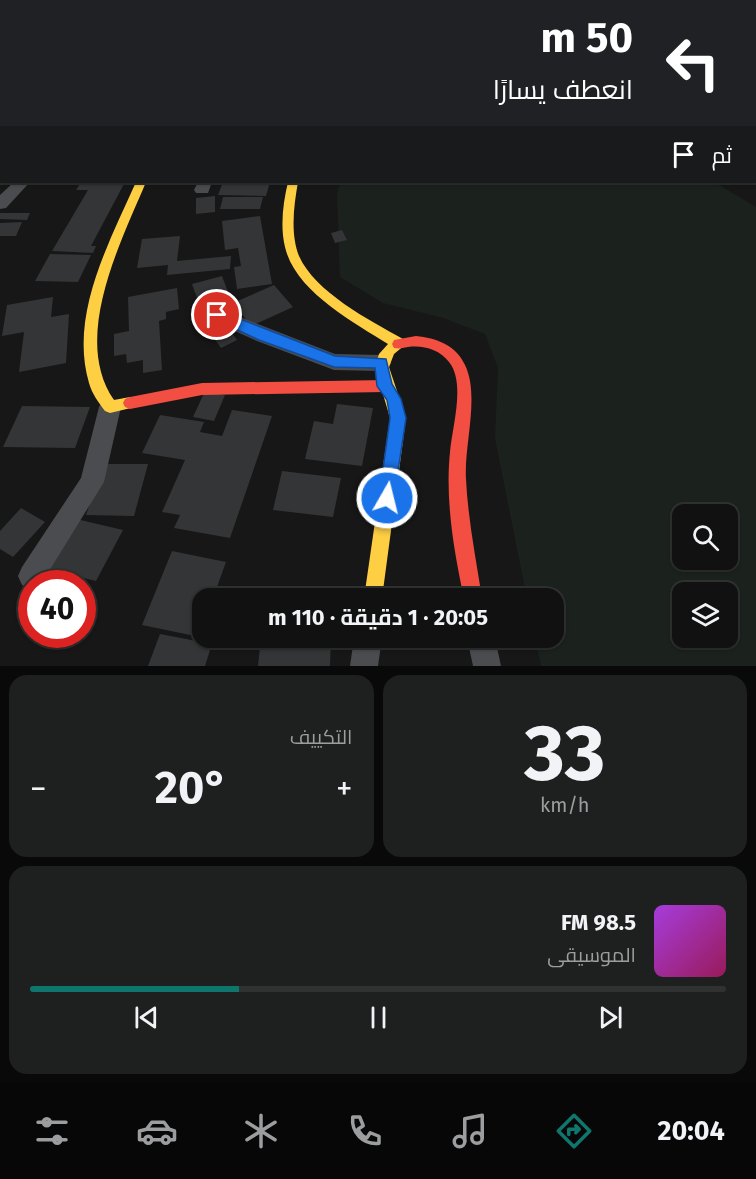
<!DOCTYPE html>
<html lang="ar">
<head>
<meta charset="utf-8">
<style>
  :root { --surface:#111; --page:#1e1f1f; --text:#f1f3f6; --muted:#9c9d9f; --line:#303131; --accent:#0f766e }
  body { margin:0; font-family:"Fira Sans",Cairo,sans-serif; background:var(--page); color:var(--text); direction:rtl; height:100vh; display:flex; flex-direction:column; font-size:22px; white-space:nowrap }
  * { box-sizing:border-box; margin:0 }
  p { font-size:20px; color:var(--muted) }
  .icon { flex:none; width:33px; height:33px; fill:none; stroke:currentColor; stroke-width:2; stroke-linecap:round; stroke-linejoin:round }
  .map { position:relative; height:666px; overflow:hidden; direction:ltr }
  .drawer { display:flex; flex-direction:column; gap:9px; padding:9px; background:#090909; flex:1 }
  .drawer>* { flex:none }
  .guide { position:absolute; left:0px; top:0px; width:756px; height:183px; box-shadow:0 2px 4px #0004,0 0 0 2px var(--line); direction:rtl; background:#202124; color:#fff; overflow:hidden }
  .buttons { position:absolute; left:672px; top:504px; display:grid; gap:12px }
  .buttons a { display:grid; place-items:center; width:66px; height:66px; border-radius:12px; background:var(--surface); box-shadow:0 2px 4px #0004,0 0 0 2px var(--line); font-size:30px }
  .speed { position:absolute; left:18px; top:570px; display:flex; gap:12px; font-size:30px; font-weight:700; text-align:center }
  .speed>* { display:grid; place-content:center; width:78px; height:78px; border-radius:50%; background:var(--surface); box-shadow:0 2px 4px #0004,0 0 0 2px var(--line); line-height:1 }
  .speed .limit { border:9px solid #d22; background:#fff; color:#111 }
  .pin { position:absolute; display:grid; place-items:center; width:51px; height:51px; color:#fff; margin:-26px; border:3px solid #fff; border-radius:50%; box-shadow:0 2px 6px #0007 }
  .me { position:absolute; width:66px; margin:-33px; rotate:8deg; stroke-linejoin:round; filter:drop-shadow(0 0 4px #0008) }
  .turn { display:flex; align-items:center; gap:21px; height:126px; padding:0 24px; font-size:27px }
  .turn .icon { width:78px; height:78px; stroke-width:2.5 }
  .turn b { display:block; font-size:42px; line-height:51px }
  .then { display:flex; align-items:center; height:57px; padding:0 24px; background:#0003; gap:12px; font-size:22px }
  .big { font-size:45px; font-weight:700; line-height:1.1 }
  .drawer .card { flex:1; display:flex; flex-direction:column; justify-content:center; gap:9px; min-width:0; padding:0 21px; border-radius:18px; background:var(--page) }
  .drawer .dial { align-items:center; gap:0 }
  .dial b { font-size:78px; line-height:1 }
  .song { display:flex; align-items:center; gap:18px }
  .cover { width:72px; height:72px; border-radius:9px; background:linear-gradient(135deg,hsl(280 70% 55%),hsl(330 70% 35%)) }
  .played { height:6px; border-radius:3px; background:linear-gradient(90deg,var(--accent) 30%,var(--line) 30%) }
  .keys { display:flex; justify-content:space-around; direction:ltr }
  .heat { display:flex; justify-content:space-between; align-items:center; font-size:33px; direction:ltr }
  .drawer .tiles { flex:1; display:grid; gap:9px; grid-template-columns:1fr 1fr }
  .card:last-child { grid-column:span 2 }
  .trip { position:absolute; left:192px; top:588px; width:372px; height:60px; border-radius:18px; background:var(--surface); box-shadow:0 2px 4px #0004,0 0 0 2px var(--line); font-weight:700; line-height:60px; text-align:center; direction:rtl }
  .tab-bar { display:flex; height:96px; justify-content:space-around; align-items:center; background:#070707; color:var(--muted) }
  .tab-bar .icon { width:42px; height:42px }
  .tab-bar .on { color:var(--accent) }
  .tab-bar b { font-size:27px; color:var(--text) }
  .map>svg:first-child { display:block }
  .green { fill:#1b211c; fill-rule:evenodd }
  .building { fill:#343537 }
  .lines { fill:none; stroke-linecap:round; stroke-linejoin:round }
  .street { fill:#4b4c50; fill-rule:evenodd }
  .slow { fill:#ffcf43; fill-rule:evenodd }
  .jam { fill:#f24e42; fill-rule:evenodd }
  .route { fill:#1a73e8; stroke:#114b97; stroke-width:1.5 }
</style>
</head>
<body>
<div class="map">
<svg width="756" height="666" viewBox="0 0 756 666">
  <rect width="100%" height="100%" fill="#171717"/>
  <path class="green" d="M526,0H756V179L754,2Z
    M340,182H714L756,207V666H541L535,638H554V598H527L495,438L498,368L485,334L443,318L383,303L340,277L337,194ZM682,514H728V560H682ZM682,592H728V638H682Z"/>
  <path class="building" d="M81,182H125L91,246H96L93,253L52,251L88,190H76Z
    M223,182H270L266,196L218,195Z
    M215,196V212L196,214V198Z
    M223,197H263L260,209H220Z
    M0,213H30L27,220L0,219Z
    M260,216L272,284L237,289L234,267L241,266L238,248L225,250L222,221Z
    M22,222L16,236H0V223Z
    M342,230L347,240L335,243L331,233Z
    M180,236L177,261L231,256L230,269L167,275L168,265L137,268L142,239Z
    M50,254L91,255L78,282L35,281Z
    M222,276L231,300L201,309L192,284Z
    M274,285L293,307L251,326L233,303Z
    M177,288L179,309L166,312V319L159,321L162,370L143,373V360L127,363L126,354L114,356V334L129,331L128,297Z
    M53,297L51,317L69,314L66,363L19,372L24,332L2,336L7,305Z
    M227,326L237,340L221,348L211,334Z
    M205,391L225,395L214,421L193,417Z
    M337,404L373,408L362,466L305,459L314,421L333,424Z
    M22,406L90,407L75,448L3,447Z
    M232,410L272,416L230,538L174,528L180,515L162,512L185,460L142,453L160,415L204,422L200,432L222,436Z
    M103,464H148L134,516L86,515Z
    M282,471L341,478L333,517L273,510Z
    M21,508L45,522L13,557L0,549V531Z
    M72,518L123,530L96,581L43,568Z
    M172,551L226,562L213,598H202V629L200,637L142,625Z
    M46,573L65,584H37Z
    M160,634L212,644L205,666H148Z
    M261,638H331L330,666H258Z"/>
  <g class="lines">
    <path class="street" d="M65,0H75L64,2Z
      M132,0H142L131,2Z
      M229,0H239V2H229Z
      M330,0H340V2H330Z
      M0,95H2L0,105Z
      M14,182H30L6,208L0,209V195Z
      M198,182H212L208,193H196L194,190Z
      M217,308L335,354L381,355L388,357L391,363L388,369L381,371L334,370L257,341L210,320L207,315L210,310Z
      M110,398L118,401L121,407L104,482L41,584H32L31,589L22,585L18,576L22,567L81,478L99,407L102,401Z
      M354,638H382L378,666H350Z
      M467,638H495L501,666H473Z"/>
    <path class="slow" d="M136,182H146C121,242 71,338 114,400L130,397L135,399L137,403L135,407L110,413L105,411C99,403 92,394 89,383C69,315 109,243 136,182Z
      M288,182H298C294,205 290,233 299,256C315,292 369,320 403,339L406,344L394,354L389,367L406,418L382,598H364L390,418L375,367L379,354L388,344C353,322 295,291 285,247C280,226 283,203 288,182Z"/>
    <path class="jam" d="M416,336C436,338 456,345 465,365C480,396 464,444 466,479C468,520 476,559 482,598H464C454,552 445,500 450,452C452,427 466,383 449,362C439,349 423,345 408,347C402,348 400,349 394,348L392,344L394,340Z
      M385,380L390,382L392,386L390,390L385,392L202,395L130,409L125,407L123,403L125,399L130,397L202,383Z"/>
  </g>
  <path class="route" d="M217,310L335,356L386,359L392,384L401,399L406,418L393,504L387,506L381,504L379,498L390,418L387,400L377,386L375,368L334,367L259,340L212,318V312Z"/>
</svg>
<div class="buttons">
<a><svg class="icon" aria-label="search" viewBox="0 0 24 24"><circle cx="10" cy="10" r="6"/><path d="M15 15l6 6"/></svg></a>
<a><svg class="icon" aria-label="layers" viewBox="0 0 24 24"><path d="M12 4l9 5-9 5-9-5zM3 14l9 5 9-5"/></svg></a>
</div>
<div class="speed"><div class="limit">40</div></div>
<div class="pin" style="left:217px;top:315px;background:#d93025"><svg class="icon" aria-label="arrive" viewBox="0 0 24 24"><path d="M6 21V4h12l-3 4 3 4H6"/></svg></div>
<svg class="me" style="left:387px;top:498px" viewBox="-20 -20 40 40"><circle r="17" fill="#1a73e8" stroke="#fff" stroke-width="3"/><path d="M0-11L8 9 0 5-8 9z" fill="#fff"/></svg>
<div class="trip">20:05 · 1 دقيقة · 110 m</div>
<div class="guide">
<div class="turn"><svg class="icon" aria-label="left" viewBox="0 0 24 24"><path d="M17 20v-9H6M10 6l-5 5 5 5"/></svg><div><b>50 m</b>انعطف يسارًا</div></div>
<div class="then">ثم<svg class="icon" aria-label="arrive" viewBox="0 0 24 24"><path d="M6 21V4h12l-3 4 3 4H6"/></svg></div>
</div>
</div>
<section class="drawer">
<div class="tiles">
<div class="card dial"><b>33</b><p>km/h</p></div>
<div class="card"><p>التكييف</p>
<div class="heat"><a>−</a><b class="big">20°</b><a>+</a></div>
</div>
<div class="card">
<div class="song"><i class="cover"></i><div><b>98.5 FM</b><p>الموسيقى</p></div></div>
<div class="played"></div>
<div class="keys"><svg class="icon" aria-label="previous" viewBox="0 0 24 24"><path d="M18 5L8 12l10 7zM5 5v14"/></svg><svg class="icon" aria-label="pause" viewBox="0 0 24 24"><path d="M8 5v14M16 5v14"/></svg><svg class="icon" aria-label="next" viewBox="0 0 24 24"><path d="M6 5l10 7-10 7zM19 5v14"/></svg></div>
</div>
</div>
</section>
<nav class="tab-bar">
<b>20:04</b>
<svg class="icon on" aria-label="directions" viewBox="0 0 24 24"><path d="M12 3l9 9-9 9-9-9zM9 14v-3h6M13 9l2 2-2 2"/></svg>
<svg class="icon" aria-label="music" viewBox="0 0 24 24"><path d="M9 18V5l10-2v13"/><circle cx="6" cy="18" r="3"/><circle cx="16" cy="16" r="3"/></svg>
<svg class="icon" aria-label="phone" viewBox="0 0 24 24"><path d="M5 4h4l2 5-3 2q2 4 5 5l2-3 5 2v4C11 20 4 13 5 4z"/></svg>
<svg class="icon" aria-label="climate" viewBox="0 0 24 24"><path d="M12 3v18M4 7l16 10M4 17L20 7"/></svg>
<svg class="icon" aria-label="car" viewBox="0 0 24 24"><path d="M5 17H2v-5l4-1 3-4h7l3 4 3 1v5h-3M9 17h6M6 11h13"/><circle cx="7" cy="17" r="2"/><circle cx="17" cy="17" r="2"/></svg>
<svg class="icon" aria-label="filters" viewBox="0 0 24 24"><path d="M4 7h16M4 17h16"/><circle cx="9" cy="7" r="2"/><circle cx="15" cy="17" r="2"/></svg>
</nav>
</body>
</html>
